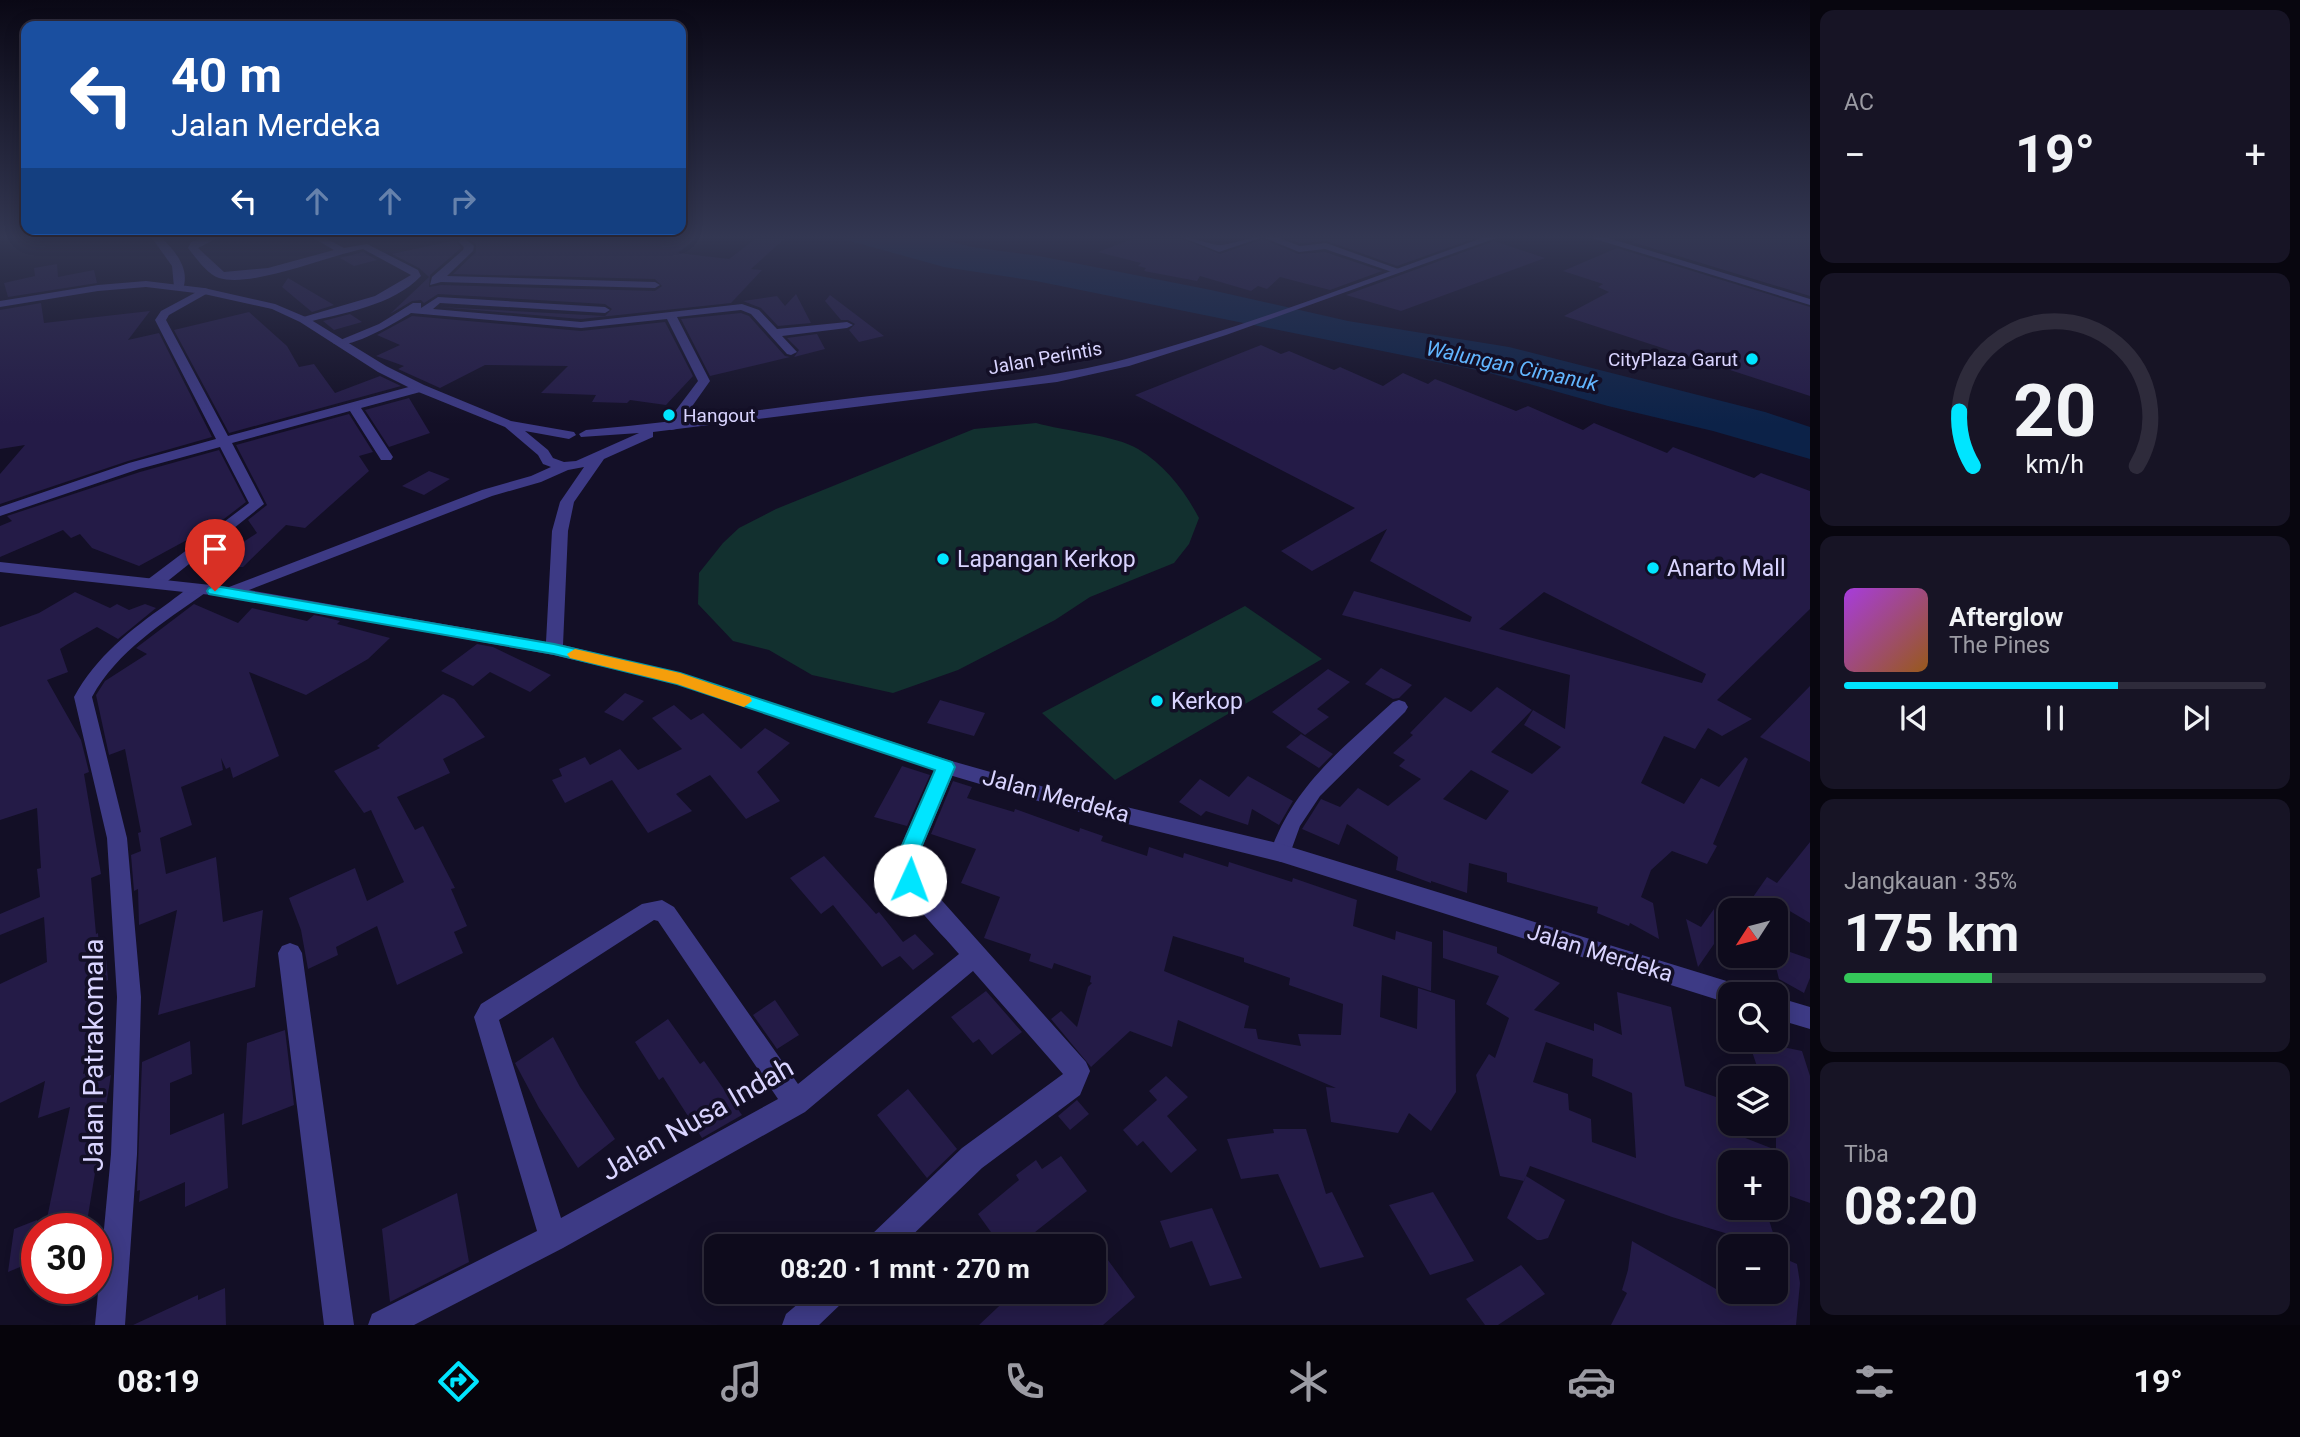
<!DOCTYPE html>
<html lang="id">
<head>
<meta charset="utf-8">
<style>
  :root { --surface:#0e0b1c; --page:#171425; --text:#f1f3f6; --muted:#9b9ba3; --line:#2e2b3b; --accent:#00e5ff }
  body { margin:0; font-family:Roboto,sans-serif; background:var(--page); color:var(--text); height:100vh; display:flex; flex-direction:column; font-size:26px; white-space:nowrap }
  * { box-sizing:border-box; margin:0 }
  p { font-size:23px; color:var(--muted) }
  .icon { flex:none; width:38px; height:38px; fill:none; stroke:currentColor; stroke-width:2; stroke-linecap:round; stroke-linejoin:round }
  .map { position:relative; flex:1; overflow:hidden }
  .side { display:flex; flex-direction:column; gap:10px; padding:10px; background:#08060f; width:490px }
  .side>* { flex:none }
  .guide { position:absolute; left:21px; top:21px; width:665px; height:214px; border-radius:14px; box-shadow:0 4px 18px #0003,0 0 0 2px var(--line); background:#1a4fa0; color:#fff; overflow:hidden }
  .needle { width:46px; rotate:234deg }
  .tools { position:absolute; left:1718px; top:898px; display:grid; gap:14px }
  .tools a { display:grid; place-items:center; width:70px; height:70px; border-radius:14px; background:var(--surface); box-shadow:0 4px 18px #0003,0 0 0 2px var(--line); font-size:35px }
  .speed { position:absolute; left:21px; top:1213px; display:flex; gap:14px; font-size:35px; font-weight:700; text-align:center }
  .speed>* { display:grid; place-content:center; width:91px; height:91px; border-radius:50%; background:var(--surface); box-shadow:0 4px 18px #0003,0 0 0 2px var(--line); line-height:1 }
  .speed .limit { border:10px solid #d22; background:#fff; color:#111 }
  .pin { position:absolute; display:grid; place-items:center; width:60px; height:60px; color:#fff; margin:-72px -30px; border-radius:50% 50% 50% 0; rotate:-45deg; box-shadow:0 0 7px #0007 }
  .pin .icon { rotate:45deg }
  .me { position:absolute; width:77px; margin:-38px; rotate:2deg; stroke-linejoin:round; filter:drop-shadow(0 0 5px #0008) }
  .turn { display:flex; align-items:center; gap:24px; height:147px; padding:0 35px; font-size:32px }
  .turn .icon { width:91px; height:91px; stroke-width:2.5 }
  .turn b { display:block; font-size:49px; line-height:60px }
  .lanes { display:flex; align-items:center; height:66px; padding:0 35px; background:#0003; justify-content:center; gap:35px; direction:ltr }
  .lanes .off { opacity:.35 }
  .big { font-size:52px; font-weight:700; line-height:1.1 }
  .side .tile { flex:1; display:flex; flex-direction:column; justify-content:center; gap:10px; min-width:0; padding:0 24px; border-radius:14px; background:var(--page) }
  .side .dial { align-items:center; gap:0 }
  .dial svg { height:182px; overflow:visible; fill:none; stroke:var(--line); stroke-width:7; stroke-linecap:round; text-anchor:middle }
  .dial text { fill:var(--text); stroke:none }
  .song { display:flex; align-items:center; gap:21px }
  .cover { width:84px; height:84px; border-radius:10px; background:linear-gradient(135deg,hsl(280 70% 55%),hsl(30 70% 35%)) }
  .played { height:7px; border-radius:4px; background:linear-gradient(90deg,var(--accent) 65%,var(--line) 65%) }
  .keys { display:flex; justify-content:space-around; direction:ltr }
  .heat { display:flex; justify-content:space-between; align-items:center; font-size:38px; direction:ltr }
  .charge { height:10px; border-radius:5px; background:linear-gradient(90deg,#34c759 35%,var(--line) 0) }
  .trip { position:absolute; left:704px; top:1234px; width:402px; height:70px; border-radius:14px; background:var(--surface); box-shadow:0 4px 18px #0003,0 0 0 2px var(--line); font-weight:700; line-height:70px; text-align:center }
  .tab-bar { display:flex; height:112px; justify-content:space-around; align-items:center; background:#06040b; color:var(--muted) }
  .tab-bar .icon { width:49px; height:49px }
  .tab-bar .active { color:var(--accent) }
  .tab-bar b { font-size:32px; color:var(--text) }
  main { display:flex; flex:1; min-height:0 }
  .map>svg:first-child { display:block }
  .green { fill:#12302f }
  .water { fill:#0c2248 }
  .building { fill:#241b47; fill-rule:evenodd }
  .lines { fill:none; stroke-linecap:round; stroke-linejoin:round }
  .minor { fill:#3d3a85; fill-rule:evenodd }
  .tertiary { fill:#3d3a85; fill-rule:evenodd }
  .route { fill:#00e5ff; stroke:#0095a6; stroke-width:2 }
  .slow { fill:#f59e0b }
  .poi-dot { fill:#00e5ff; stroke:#130f26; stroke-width:2.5 }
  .labels { text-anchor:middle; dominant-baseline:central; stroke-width:7; stroke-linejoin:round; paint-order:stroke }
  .far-street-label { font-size:19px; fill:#d9d4ff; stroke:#130f26 }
  .far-poi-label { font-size:19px; fill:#d9d4ff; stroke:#130f26; text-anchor:end }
  .far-water-label { font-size:21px; font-style:italic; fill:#62b6ff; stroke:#130f26 }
  .poi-label { font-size:23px; fill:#d9d4ff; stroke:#130f26; text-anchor:start }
  .street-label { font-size:23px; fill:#d9d4ff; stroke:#130f26 }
  .near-street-label { font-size:28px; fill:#d9d4ff; stroke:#130f26 }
</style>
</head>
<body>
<main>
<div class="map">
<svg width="1810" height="1325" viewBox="0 0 1810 1325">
  <rect width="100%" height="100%" fill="#130f26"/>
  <path class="green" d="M1036,423C1064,431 1115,435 1138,449C1165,465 1184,490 1199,518L1189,544L1174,563L1090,597L1055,620L958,670L893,693L812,675L769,650L733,641L698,604L699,573L723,543L739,528L776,509L974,429Z
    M1245,606L1322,659L1115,780L1042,713Z"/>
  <path class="water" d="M843,239H941L972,247L1039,256L1211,290L1348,321L1509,347L1765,412L1810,427V459L1713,431L1608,406L1486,372L1036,281L944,267Z"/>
  <path class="building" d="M469,239H695L678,253L729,259L755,239H784L751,269L762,270L731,303L581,319L439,307L605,316L612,309L605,304L438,294L424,303L421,300L412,301L390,314L429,277L419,268L392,254L456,240L461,248L430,275L429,287L441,285L655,291L662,286L655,279L453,274L476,252V244Z
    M1132,239H1182L1220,254L1263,239L1298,254L1325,252L1382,271L1330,290L1280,277L1267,289L1258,286L1251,291L1200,276L1197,281L1144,271L1146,268L1138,266L1141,263L1098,252Z
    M1288,239H1473L1397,266L1327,241L1300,243Z
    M1641,239H1810V296L1632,242Z
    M1494,241L1545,258L1401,311L1346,295Z
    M1617,248L1810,307V396L1564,316L1609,292L1598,287L1603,284L1563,271Z
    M363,252L377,260L354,266L340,258Z
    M57,264L58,277L94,270L97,283L8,297L4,283L35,276L34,268Z
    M288,278L334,305L312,312L282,287Z
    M796,294L811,323L778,326L761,308L743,301L777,296L785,306Z
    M830,295L884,336L859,342L849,330L855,324L848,320H841L825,301Z
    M41,303L44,323L150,311L128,340L159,333L212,437L128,461L0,504V474L25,445L0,449V310Z
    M249,312L287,346L299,367L314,364L335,393L380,376L401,386L229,433L174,330Z
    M741,313L749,316L785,356L790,357L710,376L681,319Z
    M350,314L362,322L334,330L323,321Z
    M412,316L581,331L665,322L693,376L666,405L630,400L627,403L592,402L596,395L541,393L568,366L485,365L440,388L398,369L404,366L376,356L400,345L377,335Z
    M817,334L825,349L794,357L799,350L787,338Z
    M1261,345L1281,354L1289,351L1334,370L1340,367L1383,386L1403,373L1428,384L1435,379L1516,411L1528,406L1583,430L1594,423L1667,453L1673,447L1754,478L1761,473L1810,491V609L1717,700L1752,719L1722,736L1708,728L1695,749L1664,736L1641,783L1684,804L1701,778L1719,787L1745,757L1748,759L1713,844L1717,846L1707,864L1672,851L1651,870L1641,897L1653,903L1659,939L1630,923L1629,926L1597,913L1598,907L1507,882V873L1469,863L1467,893L1431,881V883L1396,870L1398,857L1347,824L1339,845L1302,829L1321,799L1340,807L1358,788L1388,806L1421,779L1399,766L1405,760L1393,753L1413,735L1410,733L1445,697L1471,712L1497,687L1532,710L1491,752L1532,774L1561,747L1524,725L1533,710L1565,729L1570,675L1342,615L1354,591L1470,622L1472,617L1370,561L1387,529L1312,571L1281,551L1355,508L1135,395ZM1544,592L1706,674L1702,683L1499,629ZM1471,770L1509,791L1486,820L1443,799Z
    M409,398L430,433L389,447L365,410Z
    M349,414L373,452L359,456L369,471L305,528L286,525L243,567H236L228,574L198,571L257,533L248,520L267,505L236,445Z
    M219,450L246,502L220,522L139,566L92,548L80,534L71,538L63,530L0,557V526L12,521L7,516L140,472Z
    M429,471L450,479L424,495L402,486Z
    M75,592L110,608L117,604L129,610L145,604L156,608L118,639L97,627L66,645L60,649L68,672L47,680L81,740L89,772L84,774L101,874L91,878L96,934L98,933L99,948L105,946L108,980L100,984L83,1074L105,1066L104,1078L111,1075L86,1228H45L70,1107L38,1118L45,1081L0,1103V984L47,962L44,917L0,935V914L40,897L37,869L41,868L37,808L0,820V627L39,613Z
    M194,604L238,623L252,608L307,621L314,615L324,617L340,621L337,624L390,638L368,659L306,695L249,672L279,756L233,778L230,767L226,769L221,758L223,770L181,787L192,825L160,838L166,874L216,857L223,922L263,910L255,987L158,1015L177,910L139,925L138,889L134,891L131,855L141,851L138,833L141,832L125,749L109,755L96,695L105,681L147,654L136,648Z
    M477,644L493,647L551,675L530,692L490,672L473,686L441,671Z
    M1381,668L1412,685L1399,698L1393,699L1365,684Z
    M1328,669L1350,682L1317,709L1329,717L1305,735L1272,712Z
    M1810,686V762L1760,737Z
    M625,693L644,701L623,721L604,712Z
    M443,694L454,699L485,737L443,759L450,773L397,797L415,830L423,826L455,888L451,889L467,926L454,932L463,953L397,985L377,926L336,947L338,955L308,969L301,930L289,898L355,868L367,901L404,882L371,810L364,813L334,771L380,748L377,746Z
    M940,700L985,713L974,736L927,723Z
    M674,705L691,720L703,713L741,749L765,728L790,743L757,772L780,801L746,819L710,775L676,794L692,811L648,833L612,780L565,803L552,780L562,776L559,769L585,757L590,765L620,749L638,770L682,749L652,718Z
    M1301,734L1333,754L1319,768L1286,747Z
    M902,766L930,775L907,826L874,817Z
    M1248,776L1293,801L1279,825L1252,809L1248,825L1206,811L1201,816L1179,802L1200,779L1229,797Z
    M953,781L972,787L967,798L1014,812L1015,809L1079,832L1080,828L1103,836L1101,841L1147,856L1149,847L1183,858L1184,853L1228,867L1229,862L1292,882L1293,878L1357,900L1353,926L1395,940L1396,931L1432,942L1431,991L1382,975L1380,1017L1417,1029L1418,988L1455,1000L1456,1092L1431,1131L1409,1113L1398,1133L1331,1122L1326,1087L1336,1088L1178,1020L1172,1047L1130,1031L1091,1067L1051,1019L1061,1011L1077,1027L1088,987L1092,983L1090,982L1091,976L1054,963L1052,969L1029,961L1031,954L984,938L1000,897L961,883L976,849L931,834ZM1173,936L1244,958V962L1290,978L1289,985L1343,1004L1341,1035L1298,1034L1301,1046L1258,1039L1256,1029L1244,1028L1249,1006L1164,971Z
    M1810,842V923L1788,910H1744L1767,877L1777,883Z
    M824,856L876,914L879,912L903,942L915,934L934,954L913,970L900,956L882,967L833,905L821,914L790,878Z
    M1714,909V944L1698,967L1686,919L1701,927Z
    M1443,930L1497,947V953L1560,983L1534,1010L1594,1031V1023L1622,1035L1617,992L1671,1007L1685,1086L1730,1102L1731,1124H1733L1735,1134L1776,1150V1078H1761L1748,1040L1802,1051L1810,1076V1203L1776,1191V1162H1731V1208L1769,1220L1778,1249L1776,1246H1768L1672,1217L1530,1166L1524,1181L1500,1176L1476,1075L1489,1054L1495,1058L1509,1018L1486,1004L1499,976L1443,958ZM1546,1042L1593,1059L1592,1076L1632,1093L1636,1158L1592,1142L1591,1119L1569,1110L1568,1094L1533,1082Z
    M1776,947L1810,959V978L1804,993L1779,979L1773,956H1776Z
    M986,991L1022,1032L992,1055L979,1039L973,1043L951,1017Z
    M775,1000L799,1035L777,1049L753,1015Z
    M668,1019L700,1064L704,1061L742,1115L702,1138L663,1077L659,1080L635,1042Z
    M285,1030L294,1105L242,1125L247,1043Z
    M553,1037L580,1087L615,1139L578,1168L539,1108L515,1063Z
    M190,1041L192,1074L170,1083V1135L224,1113L228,1188L185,1207V1182L139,1202L140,1190L137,1191L142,1062Z
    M1166,1076L1188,1097L1167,1116L1197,1150L1171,1173L1143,1141L1137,1146L1123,1130L1157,1100L1149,1091Z
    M908,1089L957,1149L927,1178L877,1115Z
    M1077,1100L1089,1114L1070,1130L1058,1116Z
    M1273,1129H1306L1326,1194L1332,1192L1364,1257L1320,1268L1278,1174L1241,1179L1227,1139L1274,1133Z
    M1061,1156L1087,1191L1030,1236L1037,1246H1001L978,1214L1019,1180L1016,1175L1036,1160L1042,1169Z
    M1526,1176L1565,1200L1548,1238L1541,1240H1537L1507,1218Z
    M1433,1192L1474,1261L1430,1275L1389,1205Z
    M457,1193L469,1262L390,1302L382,1229Z
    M1212,1208L1242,1278L1210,1286L1192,1241L1170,1248L1160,1221Z
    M37,1220V1260L8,1272L14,1229Z
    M1094,1241L1135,1297L1103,1325H979L1014,1292H1094Z
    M1632,1241L1723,1293L1776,1292V1255L1797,1264L1800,1283L1796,1325H1611L1627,1293L1622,1290L1628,1270Z
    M1521,1265L1545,1294L1498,1325H1485L1466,1299Z
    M225,1288L226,1325H133L198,1295V1300Z"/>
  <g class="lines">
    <path class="minor" d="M152,238H162C176,252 190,269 183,289L174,287L172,266Z
      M202,238H217L198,248L224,272L268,268L334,250L313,238H325L344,248L367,244L418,270L421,276C393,306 342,313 304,323L299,320L300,318L375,296L411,275L363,249C327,256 252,288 219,278C207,274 196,258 188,248L191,242Z
      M464,238L474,246L473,251L447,276L655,282L660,285L655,288L441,282L430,285L432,277L463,250L464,247L458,241Z
      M1184,238C1196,238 1213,246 1222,245C1235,243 1246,238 1260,238L1219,252Z
      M1265,238H1279L1300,246L1326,243L1404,271L1395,273L1325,249L1299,252Z
      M204,288L208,289V293L169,315L166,320L228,436L416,385H424V391L361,408L393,457L391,460H381L350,411L232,443L264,504L159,588H147L145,584L147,580L249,503L220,447L139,469L0,516V507L129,463L216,439L155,320L161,311Z
      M438,297L605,307L610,310L605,313L440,303L433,309L581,322L742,304L759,310L777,329L847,322L853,325L847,328L782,336L797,352L791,355L787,354L751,314L741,310L677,317L710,381L676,429L671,430L664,426L698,381L667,319L581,328L411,313C397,322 346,352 333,343L379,324L413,303H421V308Z
      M199,584L207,589L205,593C164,622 117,651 92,697L127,838L141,997L137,1154L125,1325H95L111,1154L117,997L107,838L74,697C96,657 130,630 167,604C177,597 187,587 199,584Z
      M1399,700L1405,702L1408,707L1405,712L1320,796L1300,826L1288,859L1281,862L1274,859L1270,853C1294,785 1341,750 1393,702Z
      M946,760L953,762L956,767L918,857L920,876L1086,1062L1090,1071L1080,1095L982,1168L901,1246H866L870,1236L962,1148L1063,1074L973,971L805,1112L563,1248L414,1325H368L372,1314L537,1231L474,1017L481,1004L642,904L662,900L674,907L798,1084L959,954C939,930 893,889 896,857L936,767L939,762ZM654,920L658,921L778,1099L561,1218L499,1020Z
      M290,943L298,946L302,953L354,1325H324L278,953L282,946Z
      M812,1292H848L843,1302L819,1325H782L786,1314Z"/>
    <path class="tertiary" d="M1482,238H1496L1226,335L1129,366L1057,382L653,432V437L604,459L574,502L568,531L563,645L686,675L948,760L1055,790L1281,844L1733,983L1741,986L1745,994H1731V1004L1281,862L1055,806L946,774L677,684L554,655L230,597L0,572V562L229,587L482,490L531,476L551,467L543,464L538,455L505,427L416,391L378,372L300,322L272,309L204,294L146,287L98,291L0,307V301L98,285L146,281L204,288L275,304L308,318L386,366L424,385L511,421L574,432L576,435L569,439L525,431L548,450L553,458L564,462L576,461L639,433L581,437L579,434L586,430C681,422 775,407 870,396C955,386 1042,381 1126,359C1246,327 1364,280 1482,238ZM584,467L560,502L552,531L546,642L249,590L492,496L541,482L568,470Z
      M1592,238H1608L1810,299V305Z
      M1776,997L1810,1007V1029L1776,1019Z"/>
  </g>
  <linearGradient id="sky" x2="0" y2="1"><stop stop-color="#0a0815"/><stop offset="0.56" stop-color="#333752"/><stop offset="1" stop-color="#333752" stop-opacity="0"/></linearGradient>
  <rect width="1810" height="424" fill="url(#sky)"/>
  <path class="route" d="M215,586L554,644L680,673L952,762L955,767L917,857L916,866L920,880L917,886L910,889L903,886L896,866L897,857L935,770L677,684L554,654L209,594L207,591L209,588Z"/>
  <path class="slow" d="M575,649L680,673L750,697L752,701L744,707L677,684L570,658L567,654Z"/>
  <g class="poi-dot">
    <circle cx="1752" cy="359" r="7"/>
    <circle cx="669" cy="415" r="7"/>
    <circle cx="943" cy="559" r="7"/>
    <circle cx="1653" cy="568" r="7"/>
    <circle cx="1157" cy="701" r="7"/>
  </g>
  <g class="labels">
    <g class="far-street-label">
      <text transform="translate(1045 358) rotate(-10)">Jalan Perintis</text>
    </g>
    <g class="far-poi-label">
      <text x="1738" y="359">CityPlaza Garut</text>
      <text x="683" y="415" text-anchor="start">Hangout</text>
    </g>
    <g class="far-water-label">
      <text transform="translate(1512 366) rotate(12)">Walungan Cimanuk</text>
    </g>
    <g class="poi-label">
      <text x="957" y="559">Lapangan Kerkop</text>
      <text x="1667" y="568">Anarto Mall</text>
      <text x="1171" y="701">Kerkop</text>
    </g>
    <g class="street-label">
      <text transform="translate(1056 796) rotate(15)">Jalan Merdeka</text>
      <text transform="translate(1600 953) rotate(17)">Jalan Merdeka</text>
    </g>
    <g class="near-street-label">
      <text transform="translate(93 1055) rotate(-90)">Jalan Patrakomala</text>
      <text transform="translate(697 1119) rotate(-30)">Jalan Nusa Indah</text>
    </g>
  </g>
</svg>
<div class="tools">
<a><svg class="needle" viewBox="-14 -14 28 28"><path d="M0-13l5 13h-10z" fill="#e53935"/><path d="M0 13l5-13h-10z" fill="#9b9ba3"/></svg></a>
<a><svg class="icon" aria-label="search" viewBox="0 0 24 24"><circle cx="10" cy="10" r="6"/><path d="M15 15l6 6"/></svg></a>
<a><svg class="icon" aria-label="layers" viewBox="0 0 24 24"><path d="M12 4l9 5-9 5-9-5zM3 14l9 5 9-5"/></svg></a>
<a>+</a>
<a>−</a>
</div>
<div class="speed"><div class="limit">30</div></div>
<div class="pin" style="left:215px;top:591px;background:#d93025"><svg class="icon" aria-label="arrive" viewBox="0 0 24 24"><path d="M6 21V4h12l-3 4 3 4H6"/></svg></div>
<svg class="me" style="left:910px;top:880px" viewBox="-20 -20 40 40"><circle r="19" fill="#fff"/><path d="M0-13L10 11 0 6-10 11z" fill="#00e5ff"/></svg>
<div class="trip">08:20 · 1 mnt · 270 m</div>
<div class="guide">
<div class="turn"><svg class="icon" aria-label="left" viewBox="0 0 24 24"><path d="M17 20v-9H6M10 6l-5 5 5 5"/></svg><div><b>40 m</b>Jalan Merdeka</div></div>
<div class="lanes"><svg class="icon" aria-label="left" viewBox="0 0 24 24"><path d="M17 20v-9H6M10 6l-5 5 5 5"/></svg><svg class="icon off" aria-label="ahead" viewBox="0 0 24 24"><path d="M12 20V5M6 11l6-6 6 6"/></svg><svg class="icon off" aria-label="ahead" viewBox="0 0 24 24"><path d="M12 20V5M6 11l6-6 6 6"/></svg><svg class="icon off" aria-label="right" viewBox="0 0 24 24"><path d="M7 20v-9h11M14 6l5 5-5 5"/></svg></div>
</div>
</div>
<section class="side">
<div class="tile"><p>AC</p>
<div class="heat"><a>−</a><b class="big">19°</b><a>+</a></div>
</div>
<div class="tile dial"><svg viewBox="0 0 100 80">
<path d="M14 69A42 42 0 1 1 86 69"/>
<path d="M14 69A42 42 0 0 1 8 45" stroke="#00e5ff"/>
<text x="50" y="56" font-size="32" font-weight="700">20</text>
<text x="50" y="72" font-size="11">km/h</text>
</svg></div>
<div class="tile">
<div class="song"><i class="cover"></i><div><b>Afterglow</b><p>The Pines</p></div></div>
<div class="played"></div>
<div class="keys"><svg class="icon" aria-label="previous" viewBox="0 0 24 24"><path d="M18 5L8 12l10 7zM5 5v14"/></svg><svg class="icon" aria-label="pause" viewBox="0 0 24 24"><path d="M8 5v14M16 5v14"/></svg><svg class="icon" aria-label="next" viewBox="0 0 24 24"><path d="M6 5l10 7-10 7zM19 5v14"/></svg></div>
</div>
<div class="tile"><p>Jangkauan · 35%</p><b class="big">175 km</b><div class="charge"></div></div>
<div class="tile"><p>Tiba</p><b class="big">08:20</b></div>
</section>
</main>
<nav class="tab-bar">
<b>08:19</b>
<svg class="icon active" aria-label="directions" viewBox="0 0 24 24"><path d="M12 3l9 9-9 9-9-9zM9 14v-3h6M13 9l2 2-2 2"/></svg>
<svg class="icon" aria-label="music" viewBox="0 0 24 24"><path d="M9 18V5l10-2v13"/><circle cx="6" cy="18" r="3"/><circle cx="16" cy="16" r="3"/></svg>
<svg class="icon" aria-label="phone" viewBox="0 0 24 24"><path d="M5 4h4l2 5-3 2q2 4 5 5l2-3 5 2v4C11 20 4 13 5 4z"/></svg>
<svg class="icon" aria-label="climate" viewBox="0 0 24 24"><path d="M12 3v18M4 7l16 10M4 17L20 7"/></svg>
<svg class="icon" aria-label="car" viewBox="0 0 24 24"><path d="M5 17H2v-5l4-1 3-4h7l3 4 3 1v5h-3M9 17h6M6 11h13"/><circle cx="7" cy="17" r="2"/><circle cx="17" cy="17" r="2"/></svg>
<svg class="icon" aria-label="filters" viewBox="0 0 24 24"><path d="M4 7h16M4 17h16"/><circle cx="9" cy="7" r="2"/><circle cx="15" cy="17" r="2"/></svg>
<b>19°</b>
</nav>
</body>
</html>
